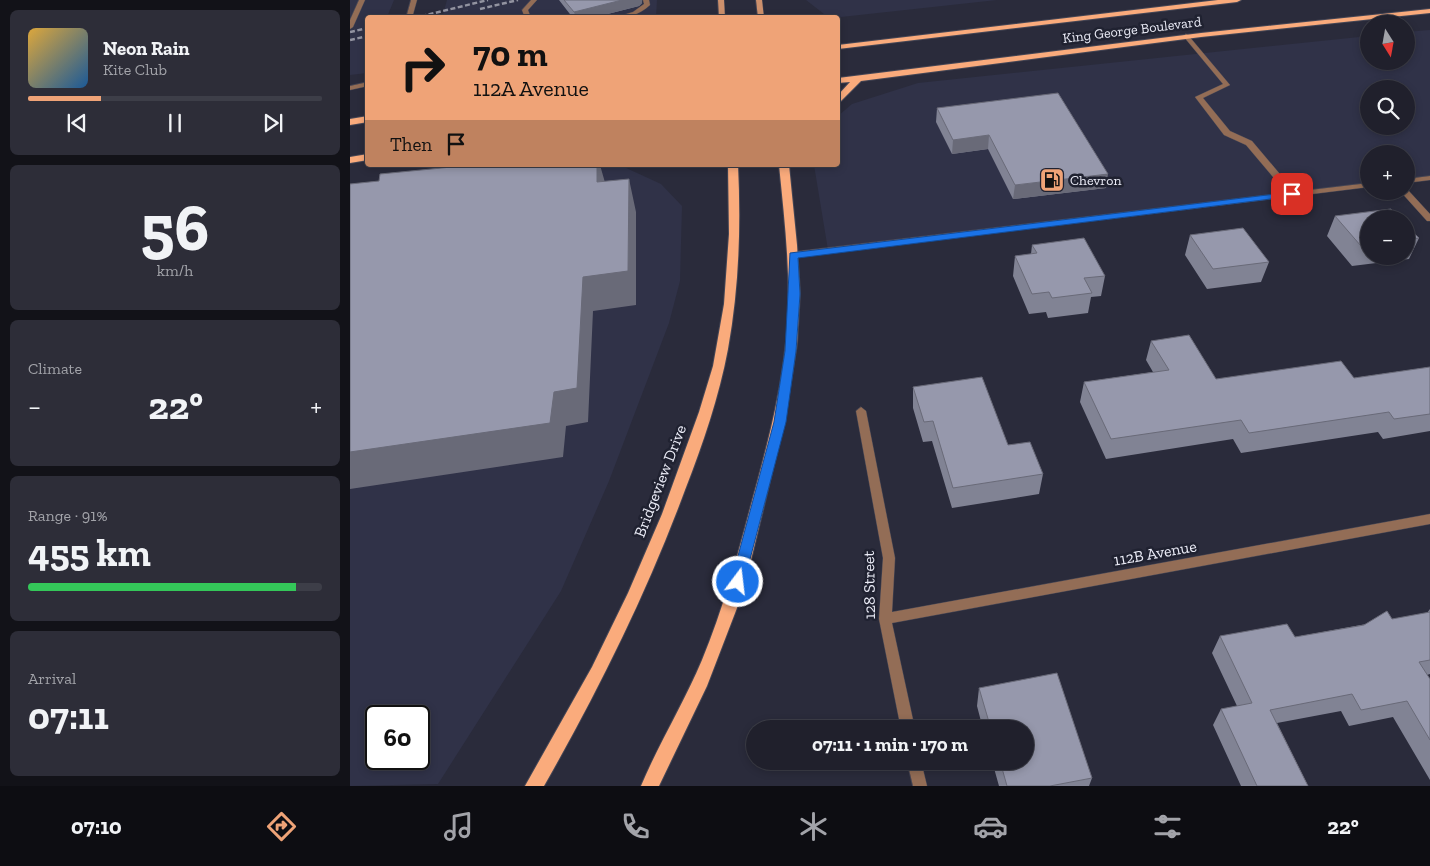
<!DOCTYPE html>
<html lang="en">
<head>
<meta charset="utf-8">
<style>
  :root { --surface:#20202c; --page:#2d2d38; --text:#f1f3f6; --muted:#a2a3a9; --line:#3d3e48; --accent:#efa377 }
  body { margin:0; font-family:"Zilla Slab",serif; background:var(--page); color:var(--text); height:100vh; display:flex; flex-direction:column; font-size:19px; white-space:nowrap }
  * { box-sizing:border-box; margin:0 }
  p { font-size:16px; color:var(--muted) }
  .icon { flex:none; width:28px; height:28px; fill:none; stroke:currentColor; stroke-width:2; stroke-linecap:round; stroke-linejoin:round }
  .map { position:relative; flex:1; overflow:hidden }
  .sheet { display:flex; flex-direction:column; gap:10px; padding:10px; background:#121218; width:350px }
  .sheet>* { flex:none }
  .top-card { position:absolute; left:15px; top:15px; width:475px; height:152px; border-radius:5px; box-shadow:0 2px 8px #0003,0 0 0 1px var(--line); background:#efa377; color:#111; overflow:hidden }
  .needle { width:32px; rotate:169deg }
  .controls { position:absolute; left:1010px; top:15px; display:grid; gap:10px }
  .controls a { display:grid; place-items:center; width:55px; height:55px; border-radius:50%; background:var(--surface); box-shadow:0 2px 8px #0003,0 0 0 1px var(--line); font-size:25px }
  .speed { position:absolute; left:15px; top:705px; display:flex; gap:10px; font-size:25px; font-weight:700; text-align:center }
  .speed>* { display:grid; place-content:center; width:65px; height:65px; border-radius:50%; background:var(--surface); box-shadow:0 2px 8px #0003,0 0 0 1px var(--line); line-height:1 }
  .speed .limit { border:2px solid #111; border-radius:8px; background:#fff; color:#111 }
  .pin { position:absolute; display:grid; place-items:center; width:42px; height:42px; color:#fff; margin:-21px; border-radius:10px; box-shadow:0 2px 8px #0006 }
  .me { position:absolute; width:55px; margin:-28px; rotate:15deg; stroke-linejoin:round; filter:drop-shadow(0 0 4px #0008) }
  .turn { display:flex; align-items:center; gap:18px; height:105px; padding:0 25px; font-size:22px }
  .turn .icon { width:65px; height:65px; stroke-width:2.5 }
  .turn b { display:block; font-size:35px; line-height:42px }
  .then { display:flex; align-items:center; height:48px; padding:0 25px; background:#0003; gap:10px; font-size:19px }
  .big { font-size:38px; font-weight:700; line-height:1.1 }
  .sheet .card { flex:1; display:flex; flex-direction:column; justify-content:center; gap:8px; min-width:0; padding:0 18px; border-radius:8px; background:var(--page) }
  .sheet .dial { align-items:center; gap:0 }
  .dial b { font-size:65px; line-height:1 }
  .song { display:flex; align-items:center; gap:15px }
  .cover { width:60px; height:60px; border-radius:8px; background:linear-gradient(135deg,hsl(40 70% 55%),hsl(210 70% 35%)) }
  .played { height:5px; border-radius:2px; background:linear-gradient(90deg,var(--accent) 25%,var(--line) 25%) }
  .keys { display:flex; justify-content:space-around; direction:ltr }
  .heat { display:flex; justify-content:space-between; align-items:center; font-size:28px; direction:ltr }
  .charge { height:8px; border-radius:4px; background:linear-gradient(90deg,#34c759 91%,var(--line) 0) }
  .trip { position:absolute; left:396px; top:720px; width:288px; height:50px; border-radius:25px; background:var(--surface); box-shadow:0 2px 8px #0003,0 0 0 1px var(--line); font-weight:700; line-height:50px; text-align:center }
  .tabs { display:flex; height:80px; justify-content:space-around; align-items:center; background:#0d0d12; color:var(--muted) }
  .tabs .icon { width:35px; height:35px }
  .tabs .selected { color:var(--accent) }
  .tabs b { font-size:22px; color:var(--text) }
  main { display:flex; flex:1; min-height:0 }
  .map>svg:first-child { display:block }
  .built { fill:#303248; fill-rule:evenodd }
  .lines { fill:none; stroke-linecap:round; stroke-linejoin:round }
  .lane-casing { stroke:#454655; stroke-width:1 }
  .street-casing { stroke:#454655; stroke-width:1 }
  .secondary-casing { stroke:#454655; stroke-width:1 }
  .primary-casing { stroke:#454655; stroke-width:2 }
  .lane { fill:#936d56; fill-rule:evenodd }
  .street { fill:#936d56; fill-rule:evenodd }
  .secondary { fill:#cd906c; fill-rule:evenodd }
  .primary { fill:#faab7c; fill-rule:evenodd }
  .rail { stroke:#9293a0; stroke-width:2.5; stroke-dasharray:5 2.5; stroke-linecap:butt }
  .wall { fill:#818394 }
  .shaded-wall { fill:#696a78 }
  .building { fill:#9698ac; stroke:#696a78 }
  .route { fill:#1a73e8; stroke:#114b97 }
  .labels { text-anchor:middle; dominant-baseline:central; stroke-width:5; stroke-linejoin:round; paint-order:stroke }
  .far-street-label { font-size:14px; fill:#ecedf8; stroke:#202231 }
  .far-poi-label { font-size:14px; fill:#ecedf8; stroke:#202231; text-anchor:start }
  .street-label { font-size:16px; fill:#ecedf8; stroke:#202231 }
</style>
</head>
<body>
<main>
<section class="sheet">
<div class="card">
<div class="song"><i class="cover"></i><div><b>Neon Rain</b><p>Kite Club</p></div></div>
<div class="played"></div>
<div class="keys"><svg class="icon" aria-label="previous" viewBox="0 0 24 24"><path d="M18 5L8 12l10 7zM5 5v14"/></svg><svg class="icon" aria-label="pause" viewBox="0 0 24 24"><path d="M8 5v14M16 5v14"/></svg><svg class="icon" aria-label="next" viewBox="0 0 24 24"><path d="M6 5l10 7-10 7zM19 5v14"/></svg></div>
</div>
<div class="card dial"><b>56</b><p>km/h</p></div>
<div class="card"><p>Climate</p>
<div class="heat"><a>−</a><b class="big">22°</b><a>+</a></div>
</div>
<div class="card"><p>Range · 91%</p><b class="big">455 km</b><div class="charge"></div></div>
<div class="card"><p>Arrival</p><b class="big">07:11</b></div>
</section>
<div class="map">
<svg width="1080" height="786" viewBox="0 0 1080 786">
  <rect width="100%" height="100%" fill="#2a2b3b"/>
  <path class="built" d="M0,0H44L37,17L18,18L17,73L0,75Z
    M97,0H307L306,17L92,18Z
    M456,0H647L491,17L474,14Z
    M1080,30V179L1056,182V154H1019V186L478,250L464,165H488V116L502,104L568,83L1019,36V61H1056V32ZM1019,89H1056V126H1019Z
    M145,165H258L274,167L311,184L332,206L330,281L319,323L259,481L211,591L88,784L0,786V195ZM26,716H69V759H26Z"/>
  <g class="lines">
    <defs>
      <path id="lane" d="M9,0H15L3,27L0,29V20Z
        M181,0H187L178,10L181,18H175L172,10Z
        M293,0H299L300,5C289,15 278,18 263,18L283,12L294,4Z
        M836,34L838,35L880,85L853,98L880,131L902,141L945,192V196H939L896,145L874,135L845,97L873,84L834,37L833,36Z
        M1057,189L1080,214V221H1077L1050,191H1056Z"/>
      <path id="street" d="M61,0H67L62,18H56Z
        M18,82V86L0,90V86Z
        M1080,176V180L1056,183V179Z
        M1019,183V187L443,258L439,255L443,252Z
        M511,407L516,411L545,558L542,612L1080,514V524L542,623L565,729H551L529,619L533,558L506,411Z
        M557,761H571L577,786H563Z"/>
      <path id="secondary" d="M368,0H374L375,18H369Z
        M406,0H412L414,18H408Z"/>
      <path id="primary" d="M868,0H891L887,2L488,49V45Z
        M1080,9V13L851,37L511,81L491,101L488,102V95L500,82L488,83V78L851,33Z
        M18,116V122L0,125V119Z
        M18,154V160L0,163V157Z
        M378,165H388C391,227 389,288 378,349C369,397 353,444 335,490C297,593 248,691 194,786H175L242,667L278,593L312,514L349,412L363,366L374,304L379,234Z
        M429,165H439L447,245L450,293L447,344L435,419L401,560L387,608L357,686L309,786H291C309,743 334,703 352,660C373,609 387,558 401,505C418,443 435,380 438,316C440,265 434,215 429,165Z"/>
    </defs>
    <use href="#lane" class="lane-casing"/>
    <use href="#street" class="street-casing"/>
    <use href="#secondary" class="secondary-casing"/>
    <use href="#primary" class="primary-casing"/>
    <use href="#lane" class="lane"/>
    <use href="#street" class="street"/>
    <use href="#secondary" class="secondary"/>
    <use href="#primary" class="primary"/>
    <path class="rail" d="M130,9L168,0
      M64,18L138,0
      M0,32L18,28
      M0,40L18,36"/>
  </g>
  <path class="wall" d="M209,0H292V3L289,6L242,18H223Z
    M587,108L756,188L663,199L638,149L602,154L586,122Z
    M985,216L1019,219V256H1056V225L1069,238L1059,259L1002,266L977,236Z
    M840,235L919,262L911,282L857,289L835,255Z
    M682,245L755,276L751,296L741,297L738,313L698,318L696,312L679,314L663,276L665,256L681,254Z
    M801,341L866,379L1004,378L1080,367V431L1033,439L1028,432L891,453L883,439L756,459L730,402L734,382L803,372L796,360Z
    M563,387L658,445L693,474L689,494L602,508L582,441L573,442L563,408Z
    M1080,609V674L1077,675L1080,679V780L1043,717L999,726L991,711L927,723L958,786H891L863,725L871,709L887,706L862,653L870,636L945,637L1077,613Z
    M629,688L742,778L739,786H649L642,761H675V729H633L627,706Z"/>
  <path class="shaded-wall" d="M272,0H292V3L289,6L242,18H226L224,12Z
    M639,135L638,149L602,154L603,140Z
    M247,165H250L256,186L247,182Z
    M758,174L756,188L663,199L665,185Z
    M279,179L286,212V305L243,311L238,422L216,426L213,457L0,489V452L204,392L233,277Z"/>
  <path class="building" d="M214,0H272L224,12Z
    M708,93L758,174L665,185L639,135L603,140L587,108Z
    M122,165H247V182L279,179L278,271L233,277L227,388L204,392L200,423L0,452V184L29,181L30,174Z
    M1041,209L1050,219H1019V245L1011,246L985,216Z
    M1056,225L1069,238L1056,240Z
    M893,228L919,262L863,269L840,235Z
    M734,238L755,276L734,278L742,293L702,298L699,292L682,294L665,256L687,253L682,245Z
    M839,335L866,379L991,361L1004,378L1080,367V414L1044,419L1039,412L899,433L891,420L761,439L734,382L819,370L801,341Z
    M632,377L658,445L680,442L693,474L603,488L583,421L574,422L563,387Z
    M1037,611L1042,619L1080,612V660L1069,662L1080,679V740L1057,701L1011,710L1002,694L920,710L958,786H907L871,709L902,703L870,636L937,624L945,637L1014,625Z
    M707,673L742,778L700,786H657L650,761H675V729H641L629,688Z"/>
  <path class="route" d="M942,192L946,194L945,196L448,258L450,294L446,351L436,422L394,582L392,586H383L381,582L424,422L435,351L440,253Z"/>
  <defs>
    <symbol id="fuel-square" viewBox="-11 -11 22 22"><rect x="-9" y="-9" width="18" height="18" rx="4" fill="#efa377" stroke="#202231"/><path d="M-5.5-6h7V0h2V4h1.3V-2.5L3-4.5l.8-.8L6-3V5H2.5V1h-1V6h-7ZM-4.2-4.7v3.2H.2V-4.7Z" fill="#111"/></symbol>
  </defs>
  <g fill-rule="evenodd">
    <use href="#fuel-square" x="688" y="166" width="28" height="28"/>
  </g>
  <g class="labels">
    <g class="far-street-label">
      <text transform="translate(782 30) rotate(-7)">King George Boulevard</text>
    </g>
    <g class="far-poi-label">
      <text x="720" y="180">Chevron</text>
    </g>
    <g class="street-label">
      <text transform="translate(310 481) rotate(-69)">Bridgeview Drive</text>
      <text transform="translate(805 553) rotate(-10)">112B Avenue</text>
      <text transform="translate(519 585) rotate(-91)">128 Street</text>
    </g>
  </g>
</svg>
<div class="controls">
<a><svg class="needle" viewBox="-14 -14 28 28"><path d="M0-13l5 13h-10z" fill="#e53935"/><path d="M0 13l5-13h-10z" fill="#a2a3a9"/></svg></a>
<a><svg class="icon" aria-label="search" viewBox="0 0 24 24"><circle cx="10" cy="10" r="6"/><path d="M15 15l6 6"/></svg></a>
<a>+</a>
<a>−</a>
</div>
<div class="speed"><div class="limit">60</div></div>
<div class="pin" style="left:942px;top:194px;background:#d93025"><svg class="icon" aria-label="arrive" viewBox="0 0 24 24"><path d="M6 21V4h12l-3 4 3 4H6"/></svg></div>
<svg class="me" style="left:388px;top:582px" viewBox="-20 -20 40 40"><circle r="17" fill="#1a73e8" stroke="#fff" stroke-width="3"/><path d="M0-11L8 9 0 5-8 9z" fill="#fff"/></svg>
<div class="trip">07:11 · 1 min · 170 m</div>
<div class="top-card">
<div class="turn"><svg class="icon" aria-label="right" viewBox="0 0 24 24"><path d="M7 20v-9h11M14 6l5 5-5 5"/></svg><div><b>70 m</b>112A Avenue</div></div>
<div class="then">Then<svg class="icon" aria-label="arrive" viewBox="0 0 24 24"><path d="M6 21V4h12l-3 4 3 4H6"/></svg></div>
</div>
</div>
</main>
<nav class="tabs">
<b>07:10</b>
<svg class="icon selected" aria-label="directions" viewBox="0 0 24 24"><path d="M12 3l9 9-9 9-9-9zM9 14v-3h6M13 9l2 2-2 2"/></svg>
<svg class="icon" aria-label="music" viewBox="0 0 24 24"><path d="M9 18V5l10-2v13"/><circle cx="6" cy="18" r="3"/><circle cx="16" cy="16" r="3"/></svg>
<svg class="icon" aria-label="phone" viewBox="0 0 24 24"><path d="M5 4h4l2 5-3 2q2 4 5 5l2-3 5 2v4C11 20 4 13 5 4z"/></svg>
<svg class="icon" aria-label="climate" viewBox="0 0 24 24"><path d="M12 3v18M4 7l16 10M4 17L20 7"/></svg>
<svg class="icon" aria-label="car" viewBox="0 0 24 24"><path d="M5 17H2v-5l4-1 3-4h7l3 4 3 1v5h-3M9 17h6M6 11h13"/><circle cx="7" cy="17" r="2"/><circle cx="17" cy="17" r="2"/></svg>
<svg class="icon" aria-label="filters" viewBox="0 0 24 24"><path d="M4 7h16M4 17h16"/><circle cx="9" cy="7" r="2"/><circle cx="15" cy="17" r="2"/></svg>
<b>22°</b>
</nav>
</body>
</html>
